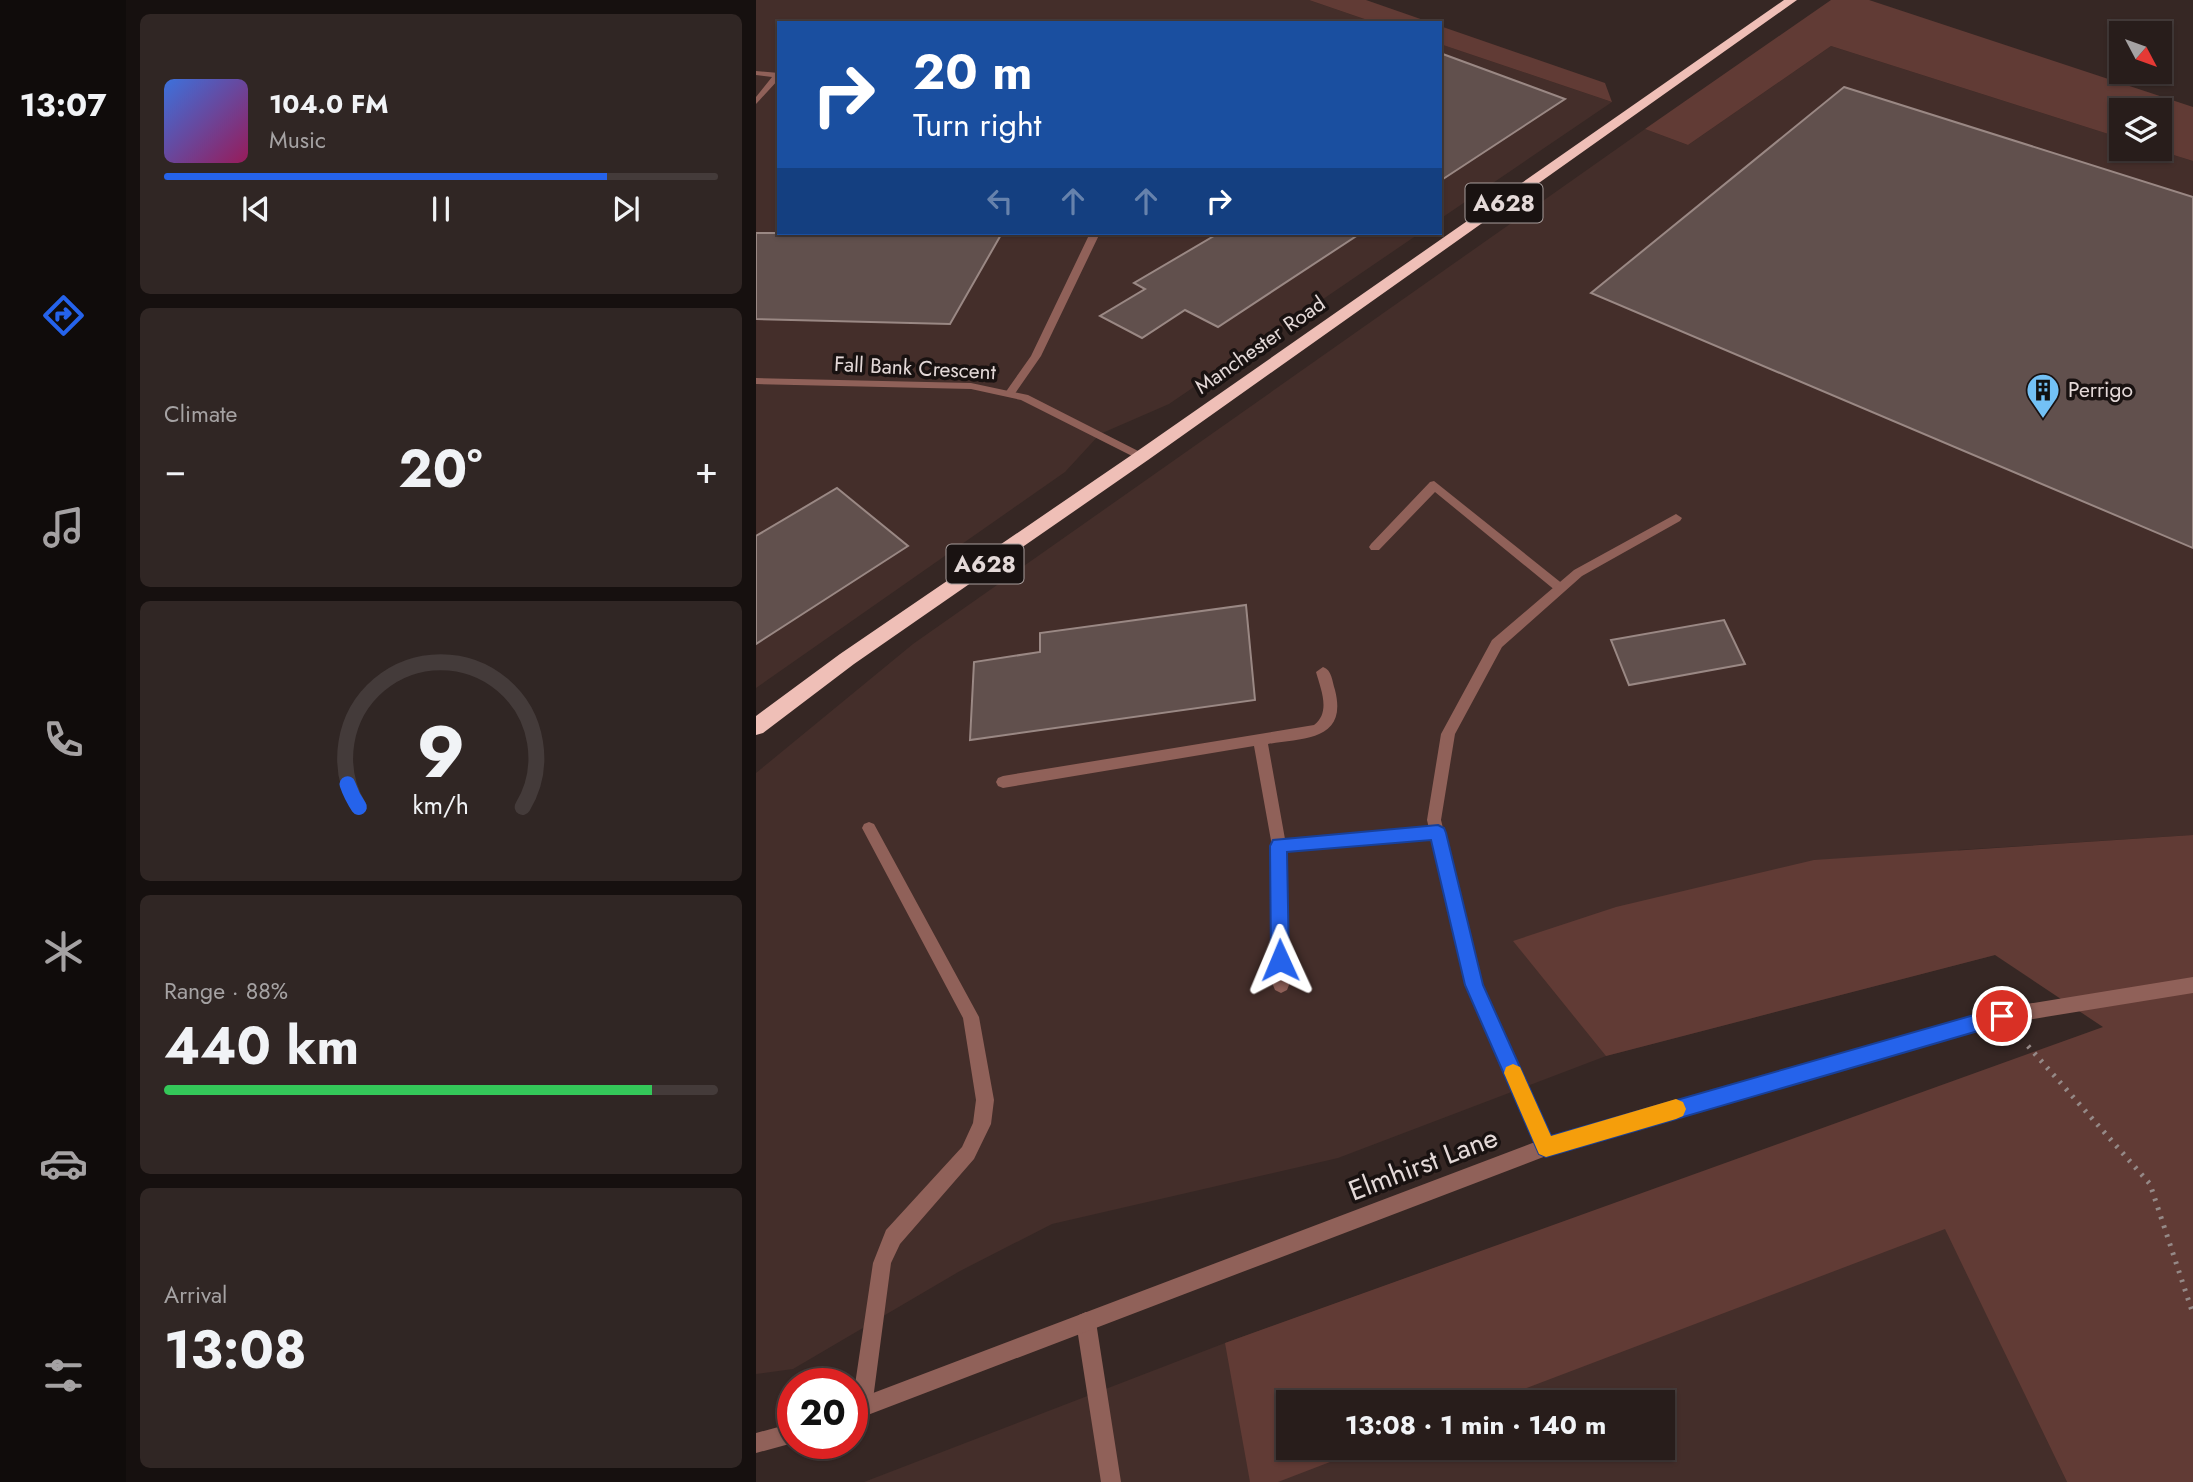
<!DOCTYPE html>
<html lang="en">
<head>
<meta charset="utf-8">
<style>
  :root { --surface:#281d1b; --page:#302624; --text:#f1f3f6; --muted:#a5a2a3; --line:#443b3a; --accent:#2563eb }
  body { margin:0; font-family:Jost,sans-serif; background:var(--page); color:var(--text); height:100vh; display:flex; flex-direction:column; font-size:26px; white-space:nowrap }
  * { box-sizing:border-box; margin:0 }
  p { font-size:23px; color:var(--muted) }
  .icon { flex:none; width:38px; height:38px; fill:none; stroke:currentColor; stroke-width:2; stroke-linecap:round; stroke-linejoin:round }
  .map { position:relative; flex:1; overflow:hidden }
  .panel { display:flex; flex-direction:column; gap:14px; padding:14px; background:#16100f; width:630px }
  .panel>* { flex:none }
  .hud { position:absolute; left:21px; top:21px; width:665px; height:214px; border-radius:0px; box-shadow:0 2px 5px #0004,0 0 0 2px var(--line); background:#1a4fa0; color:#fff; overflow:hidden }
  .needle { width:46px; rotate:131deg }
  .tools { position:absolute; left:1353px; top:21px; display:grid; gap:14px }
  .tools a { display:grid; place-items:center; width:63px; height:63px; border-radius:0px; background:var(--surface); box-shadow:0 2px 5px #0004,0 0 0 2px var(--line); font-size:35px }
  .speed { position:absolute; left:21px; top:1368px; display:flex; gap:14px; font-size:35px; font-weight:700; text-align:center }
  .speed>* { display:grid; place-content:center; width:91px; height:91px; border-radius:50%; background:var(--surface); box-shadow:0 2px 5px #0004,0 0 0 2px var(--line); line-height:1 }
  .speed .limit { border:10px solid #d22; background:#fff; color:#111 }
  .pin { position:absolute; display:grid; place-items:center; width:60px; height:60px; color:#fff; margin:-30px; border:4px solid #fff; border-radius:50%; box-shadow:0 2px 7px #0007 }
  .me { position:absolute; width:77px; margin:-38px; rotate:359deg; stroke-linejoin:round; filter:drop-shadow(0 0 5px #0008) }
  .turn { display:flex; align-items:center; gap:24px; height:147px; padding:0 21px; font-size:32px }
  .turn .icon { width:91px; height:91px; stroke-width:2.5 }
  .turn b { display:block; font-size:49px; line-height:60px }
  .lanes { display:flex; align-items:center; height:66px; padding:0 21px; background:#0003; justify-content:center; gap:35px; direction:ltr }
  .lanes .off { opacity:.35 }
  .big { font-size:52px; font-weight:700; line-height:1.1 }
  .panel .widget { flex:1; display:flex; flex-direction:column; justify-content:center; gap:10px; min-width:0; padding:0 24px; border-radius:10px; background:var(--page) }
  .panel .dial { align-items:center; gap:0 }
  .dial svg { height:182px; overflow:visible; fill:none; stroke:var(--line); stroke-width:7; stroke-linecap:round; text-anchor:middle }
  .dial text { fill:var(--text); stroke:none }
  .song { display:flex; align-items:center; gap:21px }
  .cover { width:84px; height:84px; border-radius:10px; background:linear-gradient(135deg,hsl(220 70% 55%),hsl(330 70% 35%)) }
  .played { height:7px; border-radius:4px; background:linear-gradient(90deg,var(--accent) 80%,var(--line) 80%) }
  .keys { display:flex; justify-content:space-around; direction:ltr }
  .heat { display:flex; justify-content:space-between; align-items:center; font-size:38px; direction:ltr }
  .charge { height:10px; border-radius:5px; background:linear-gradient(90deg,#34c759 88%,var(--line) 0) }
  .trip { position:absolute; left:520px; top:1390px; width:399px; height:70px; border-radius:0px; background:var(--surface); box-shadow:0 2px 5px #0004,0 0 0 2px var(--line); font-weight:700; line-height:70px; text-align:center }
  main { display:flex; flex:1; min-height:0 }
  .dock { display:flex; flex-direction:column; width:126px; justify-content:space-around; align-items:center; background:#100c0b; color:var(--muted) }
  .dock .icon { width:49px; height:49px }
  .dock .on { color:var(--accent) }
  .dock b { font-size:32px; color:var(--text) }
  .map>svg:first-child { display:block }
  .built { fill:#442e2a; fill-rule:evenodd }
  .green { fill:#613b35 }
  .building { fill:#61504d; stroke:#9a8884; stroke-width:2 }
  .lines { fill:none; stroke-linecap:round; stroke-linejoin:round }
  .path { stroke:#958987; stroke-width:5; stroke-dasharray:2.5 7; stroke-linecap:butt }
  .lane { fill:#906159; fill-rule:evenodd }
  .street { fill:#906159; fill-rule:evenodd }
  .highway { fill:#efbfb7; fill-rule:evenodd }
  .route { fill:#2563eb; stroke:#184099; stroke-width:2 }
  .slow { fill:#f59e0b }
  .labels { text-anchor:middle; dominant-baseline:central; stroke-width:7; stroke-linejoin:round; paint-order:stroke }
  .far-street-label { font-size:21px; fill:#e4d9d8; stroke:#191211 }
  .far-poi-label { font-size:21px; fill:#e4d9d8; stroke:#191211; text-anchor:start }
  .shield { fill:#191211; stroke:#a79d9c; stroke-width:2 }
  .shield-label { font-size:23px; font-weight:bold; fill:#e4d9d8 }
  .near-street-label { font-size:28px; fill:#e4d9d8; stroke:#191211 }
</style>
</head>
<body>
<main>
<nav class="dock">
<b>13:07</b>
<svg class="icon on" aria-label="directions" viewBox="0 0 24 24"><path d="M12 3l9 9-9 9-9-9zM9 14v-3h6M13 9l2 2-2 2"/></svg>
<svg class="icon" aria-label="music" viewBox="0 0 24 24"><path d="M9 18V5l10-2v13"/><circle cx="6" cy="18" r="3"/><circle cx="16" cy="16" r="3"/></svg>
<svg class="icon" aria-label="phone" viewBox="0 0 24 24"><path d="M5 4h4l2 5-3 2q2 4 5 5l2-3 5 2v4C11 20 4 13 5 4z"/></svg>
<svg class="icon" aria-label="climate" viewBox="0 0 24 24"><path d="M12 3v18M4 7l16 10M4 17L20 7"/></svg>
<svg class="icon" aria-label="car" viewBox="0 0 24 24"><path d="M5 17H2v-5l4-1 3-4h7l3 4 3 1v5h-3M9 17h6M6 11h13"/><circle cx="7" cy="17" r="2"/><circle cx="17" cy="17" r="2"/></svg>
<svg class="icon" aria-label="filters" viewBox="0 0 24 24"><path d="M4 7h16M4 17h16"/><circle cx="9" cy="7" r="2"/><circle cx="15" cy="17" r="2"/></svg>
</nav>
<section class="panel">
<div class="widget">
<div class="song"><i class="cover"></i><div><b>104.0 FM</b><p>Music</p></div></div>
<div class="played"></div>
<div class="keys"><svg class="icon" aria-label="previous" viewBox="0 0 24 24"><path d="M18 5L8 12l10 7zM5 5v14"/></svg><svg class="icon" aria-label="pause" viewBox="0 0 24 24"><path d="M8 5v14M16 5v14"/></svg><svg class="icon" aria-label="next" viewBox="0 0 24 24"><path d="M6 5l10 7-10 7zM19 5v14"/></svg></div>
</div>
<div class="widget"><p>Climate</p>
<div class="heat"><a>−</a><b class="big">20°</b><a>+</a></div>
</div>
<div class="widget dial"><svg viewBox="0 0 100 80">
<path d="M14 69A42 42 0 1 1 86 69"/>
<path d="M14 69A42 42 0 0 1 9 59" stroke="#2563eb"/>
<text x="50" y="56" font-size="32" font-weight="700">9</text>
<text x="50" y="72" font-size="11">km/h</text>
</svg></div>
<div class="widget"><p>Range · 88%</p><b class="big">440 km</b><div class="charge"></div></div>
<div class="widget"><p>Arrival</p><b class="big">13:08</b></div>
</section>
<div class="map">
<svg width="1437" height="1482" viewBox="0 0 1437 1482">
  <rect width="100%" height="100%" fill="#362724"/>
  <path class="built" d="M0,0H553L620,23H23V233H664L413,404L344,434L309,472L0,688Z
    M684,44L856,102L684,219Z
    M1075,46L1365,138V149H1398L1437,161V835L1202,850L1239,955L850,1056L582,1158L296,1224L204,1271L37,1369L0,1374V773L157,644L889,129L932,145Z
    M1125,1108L1190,1229L1311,1482H108L469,1343ZM532,1402H906V1447H532Z"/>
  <path class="green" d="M553,0H610L676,23H620Z
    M1075,0H1113L1437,107V161L1398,149H1404V110H1365V138L1075,46L932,145L889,129Z
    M684,26L849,83L856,102L684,44Z
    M1437,835V1482H1311L1189,1229L734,1402H532V1447H613L522,1482H494L469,1343L1347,1027L1239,955L850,1056L757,941L860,907L1058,860Z"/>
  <path class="building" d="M684,53L809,99L684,181Z
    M1088,87L1437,197V548L835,293Z
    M0,233H246L194,324L0,319Z
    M463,233H605L462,327L429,310L386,338L344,316L389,289L378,283Z
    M81,488L152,546L0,644V536Z
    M490,605L499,700L214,740L218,662L284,652V633Z
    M968,620L989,664L873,685L855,640Z"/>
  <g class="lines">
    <path class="path" d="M1272,1046L1394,1184L1437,1314"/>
    <path class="lane" d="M0,71L23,73V79L0,104V97L16,77L0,75Z
      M334,233H344L285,356L258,395H250L249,393L275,356Z
      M678,481L808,585L810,588L808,591H800L679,492L623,550H615L613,547L615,544L674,482Z
      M567,667C576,670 576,681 579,690C592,741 547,738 512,744L529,839L682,827L687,829L689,833L687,837L682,839L531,852L533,985L531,990L525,993L519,990L517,985L516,846L498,746L247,788L242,786L240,782L242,778L247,776L558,725C575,712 565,690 560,672Z
      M113,822L118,824L223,1017L238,1100L235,1124L218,1159L144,1244L135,1263L116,1407L113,1414L106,1417L99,1414L96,1405L117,1263L130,1230L206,1147L217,1123L220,1100L207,1018L106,828L108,824Z
      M330,1312L337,1315L340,1322L365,1482H345L320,1322L323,1315Z"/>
    <path class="street" d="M0,378L215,383L272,395L392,456L390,459H382L265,400L215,389L0,384Z
      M920,514L926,518L924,521L826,576L746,647L699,734L685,820L726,985L794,1137L1246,1008L1437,977V993L1246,1024L790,1156L96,1421V1401L779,1142L710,985L671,820L685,734L736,640L818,570Z
      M37,1423V1443L0,1453V1433Z"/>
    <path class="highway" d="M1028,0H1041L392,460L98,664L7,733L0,735V716L84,654L380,452Z"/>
  </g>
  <path class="route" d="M682,825L688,828L690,833L727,985L795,1136L1246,1007L1252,1009L1255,1016L1252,1022L1246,1024L790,1157L783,1154L709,985L675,840L531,852L533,960L531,966L524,968L518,966L515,960L514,846L517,840Z"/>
  <path class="slow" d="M757,1064L764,1067L795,1136L920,1099L927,1102L930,1109L927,1116L920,1119L790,1157L783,1154L748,1073L750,1067Z"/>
  <defs>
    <symbol id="building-pin" viewBox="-11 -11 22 30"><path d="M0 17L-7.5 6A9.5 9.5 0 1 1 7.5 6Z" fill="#73c1f5" stroke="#191211"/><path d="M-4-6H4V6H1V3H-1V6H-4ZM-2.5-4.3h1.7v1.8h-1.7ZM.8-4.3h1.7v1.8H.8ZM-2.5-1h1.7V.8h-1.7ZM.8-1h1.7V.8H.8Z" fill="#111"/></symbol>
  </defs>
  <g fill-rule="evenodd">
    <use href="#building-pin" x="1268" y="371" width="38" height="52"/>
  </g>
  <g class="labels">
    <g class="far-street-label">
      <text transform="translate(504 345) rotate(-35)">Manchester Road</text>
      <text transform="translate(159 368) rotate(3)">Fall Bank Crescent</text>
    </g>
    <g class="far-poi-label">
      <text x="1312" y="390">Perrigo</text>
    </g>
    <g class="shield">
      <rect x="709.5" y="183.5" width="77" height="39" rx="5"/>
      <rect x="190.5" y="544.5" width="77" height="39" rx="5"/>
    </g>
    <g class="shield-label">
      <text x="748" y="203">A628</text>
      <text x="229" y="564">A628</text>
    </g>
    <g class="near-street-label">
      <text transform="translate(667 1164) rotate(-21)">Elmhirst Lane</text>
    </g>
  </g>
</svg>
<div class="tools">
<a><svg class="needle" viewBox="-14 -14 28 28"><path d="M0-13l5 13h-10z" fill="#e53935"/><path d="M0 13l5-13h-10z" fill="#a5a2a3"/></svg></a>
<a><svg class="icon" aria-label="layers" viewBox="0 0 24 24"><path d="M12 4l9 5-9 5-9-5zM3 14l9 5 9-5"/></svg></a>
</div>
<div class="speed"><div class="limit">20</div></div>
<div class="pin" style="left:1246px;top:1016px;background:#d93025"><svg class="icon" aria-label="arrive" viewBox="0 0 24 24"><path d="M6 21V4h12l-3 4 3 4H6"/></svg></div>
<svg class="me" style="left:524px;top:960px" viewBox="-20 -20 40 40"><path d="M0-17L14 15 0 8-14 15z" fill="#2563eb" stroke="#fff" stroke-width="4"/></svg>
<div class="trip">13:08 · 1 min · 140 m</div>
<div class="hud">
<div class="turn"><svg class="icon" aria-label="right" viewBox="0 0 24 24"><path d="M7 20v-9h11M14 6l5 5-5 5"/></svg><div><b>20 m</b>Turn right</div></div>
<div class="lanes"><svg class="icon off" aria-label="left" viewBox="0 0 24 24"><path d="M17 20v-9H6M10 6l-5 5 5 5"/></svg><svg class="icon off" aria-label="ahead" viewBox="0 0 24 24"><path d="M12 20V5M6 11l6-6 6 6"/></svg><svg class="icon off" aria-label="ahead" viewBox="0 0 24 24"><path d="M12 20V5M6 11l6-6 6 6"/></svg><svg class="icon" aria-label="right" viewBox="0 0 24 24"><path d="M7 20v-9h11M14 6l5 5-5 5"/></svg></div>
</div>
</div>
</main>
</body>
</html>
